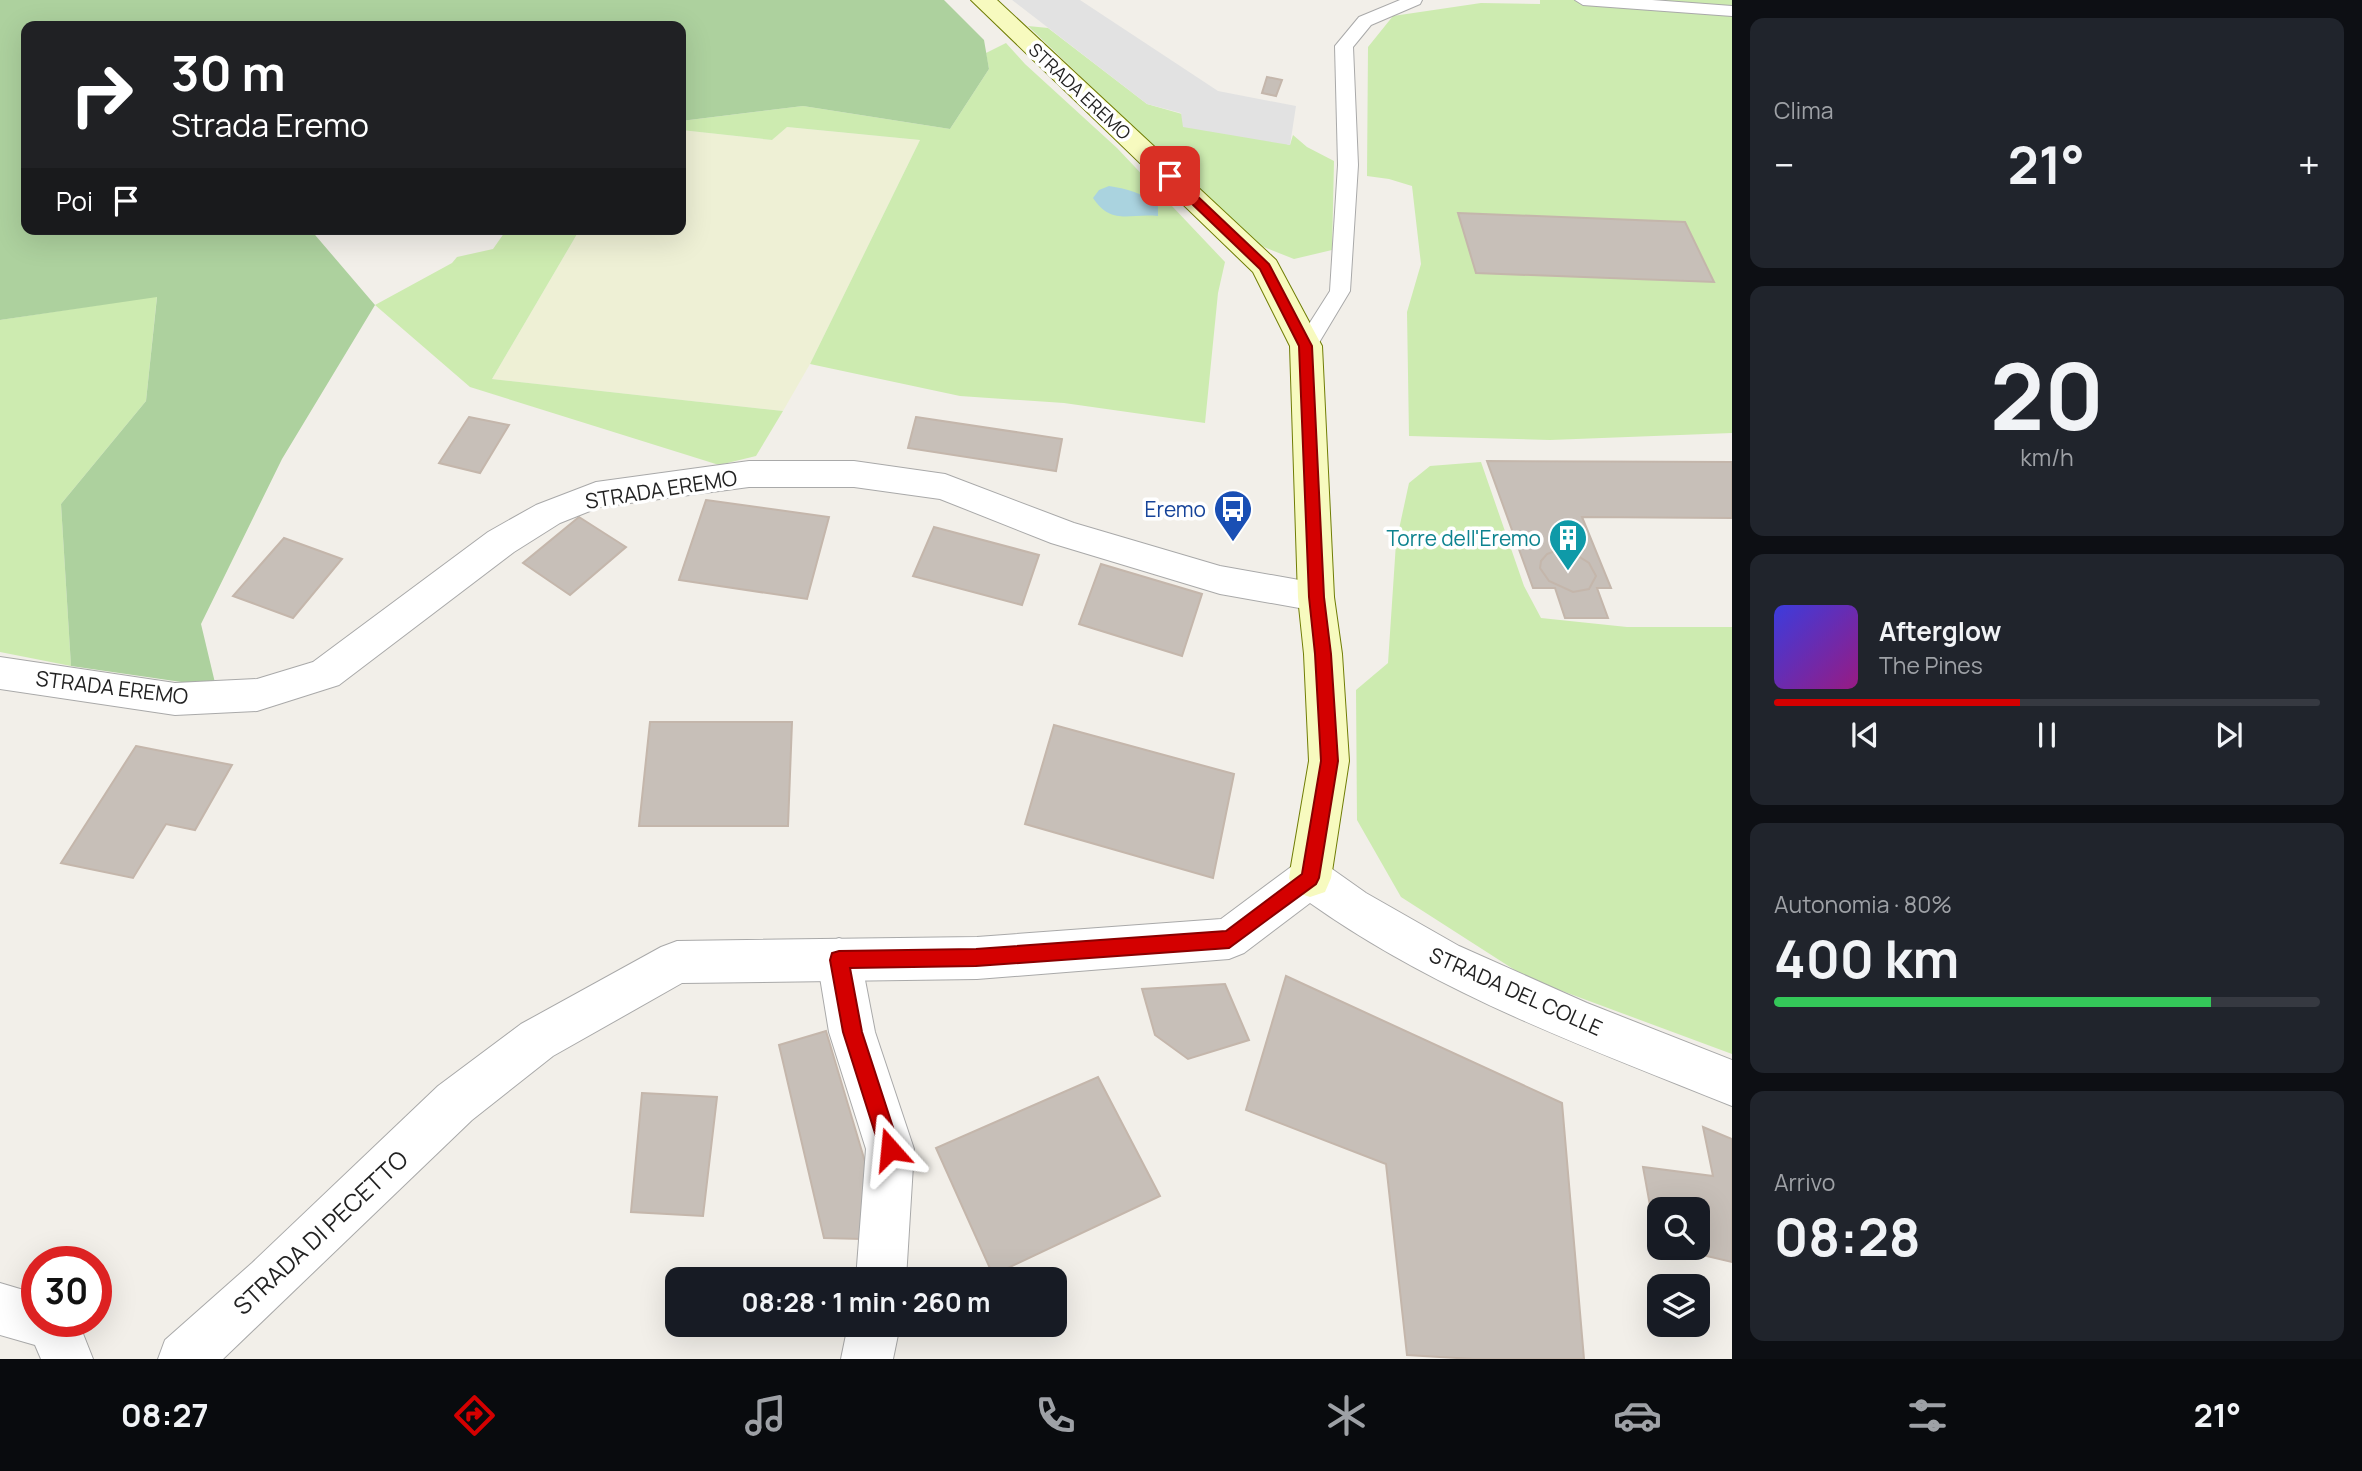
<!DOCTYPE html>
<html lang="it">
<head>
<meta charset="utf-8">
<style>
  :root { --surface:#171b24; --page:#20242c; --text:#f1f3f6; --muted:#9ea1a6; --line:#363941; --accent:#d40000 }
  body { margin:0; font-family:Manrope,sans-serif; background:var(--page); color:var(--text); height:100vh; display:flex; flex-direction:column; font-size:26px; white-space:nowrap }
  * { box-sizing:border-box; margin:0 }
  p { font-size:23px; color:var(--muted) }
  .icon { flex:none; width:38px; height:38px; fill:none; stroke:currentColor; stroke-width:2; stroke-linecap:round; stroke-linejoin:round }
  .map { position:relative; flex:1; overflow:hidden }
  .panel { display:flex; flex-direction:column; gap:18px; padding:18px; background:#0d0f14; width:630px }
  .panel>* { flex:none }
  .banner { position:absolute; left:21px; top:21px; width:665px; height:214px; border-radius:14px; box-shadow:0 7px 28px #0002; background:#202124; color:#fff; overflow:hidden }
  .fabs { position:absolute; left:1647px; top:1197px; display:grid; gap:14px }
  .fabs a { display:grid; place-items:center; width:63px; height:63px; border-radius:14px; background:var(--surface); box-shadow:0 7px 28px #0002; font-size:35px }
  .speed { position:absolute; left:21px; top:1246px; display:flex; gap:14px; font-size:35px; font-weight:700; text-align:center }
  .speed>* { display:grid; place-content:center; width:91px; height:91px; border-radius:50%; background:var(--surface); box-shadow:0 7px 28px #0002; line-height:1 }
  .speed .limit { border:10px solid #d22; background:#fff; color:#111 }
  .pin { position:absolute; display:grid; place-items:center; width:60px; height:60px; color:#fff; margin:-30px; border-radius:14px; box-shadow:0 4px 10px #0006 }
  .me { position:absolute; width:77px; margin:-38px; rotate:342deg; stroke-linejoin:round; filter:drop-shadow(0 0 5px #0008) }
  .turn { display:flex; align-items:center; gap:24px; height:147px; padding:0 35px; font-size:32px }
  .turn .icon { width:91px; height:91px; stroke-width:2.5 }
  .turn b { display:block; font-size:49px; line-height:60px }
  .then { display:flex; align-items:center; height:66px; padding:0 35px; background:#0003; gap:14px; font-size:26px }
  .big { font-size:52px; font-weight:700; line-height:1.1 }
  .panel .card { flex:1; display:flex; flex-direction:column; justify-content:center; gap:10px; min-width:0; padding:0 24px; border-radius:14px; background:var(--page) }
  .panel .dial { align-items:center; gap:0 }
  .dial b { font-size:91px; line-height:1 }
  .song { display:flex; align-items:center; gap:21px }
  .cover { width:84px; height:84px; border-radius:10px; background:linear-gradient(135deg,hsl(240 70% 55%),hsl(310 70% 35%)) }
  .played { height:7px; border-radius:4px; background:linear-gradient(90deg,var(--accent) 45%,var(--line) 45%) }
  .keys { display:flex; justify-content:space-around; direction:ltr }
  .heat { display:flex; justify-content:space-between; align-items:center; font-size:38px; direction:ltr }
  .charge { height:10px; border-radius:5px; background:linear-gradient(90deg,#34c759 80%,var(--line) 0) }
  .trip { position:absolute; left:665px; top:1267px; width:402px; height:70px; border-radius:14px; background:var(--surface); box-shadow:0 7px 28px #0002; font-weight:700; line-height:70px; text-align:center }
  .tab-bar { display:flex; height:112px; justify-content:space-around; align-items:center; background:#090b0e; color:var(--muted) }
  .tab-bar .icon { width:49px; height:49px }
  .tab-bar .on { color:var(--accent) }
  .tab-bar b { font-size:32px; color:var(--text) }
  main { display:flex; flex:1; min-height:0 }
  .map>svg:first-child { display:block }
  .farmland { fill:#eef0d5 }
  .grass { fill:#cdebb0 }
  .forest { fill:#add19e }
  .parking { fill:#e2e2e2 }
  .water { fill:#aad3df }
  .building { fill:#c7bfb8; stroke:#c4b6ab; stroke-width:2 }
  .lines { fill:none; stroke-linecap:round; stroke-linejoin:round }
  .service-casing { stroke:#a9a9a9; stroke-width:2 }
  .minor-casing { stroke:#a9a9a9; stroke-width:2 }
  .tertiary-casing { stroke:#a9a9a9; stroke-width:2 }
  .secondary-casing { stroke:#707d05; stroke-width:2 }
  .service { fill:#fff; fill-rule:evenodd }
  .minor { fill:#fff; fill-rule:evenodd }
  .tertiary { fill:#fff; fill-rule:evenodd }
  .secondary { fill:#f7fabf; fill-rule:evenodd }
  .route { fill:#d40000; stroke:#8a0000; stroke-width:2 }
  .labels { text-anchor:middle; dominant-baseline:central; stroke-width:7; stroke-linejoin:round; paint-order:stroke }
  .far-street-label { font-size:18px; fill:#222; stroke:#fff }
  .street-label { font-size:21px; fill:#222; stroke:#fff }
  .transit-label { font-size:21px; fill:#164399; stroke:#fff; text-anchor:end }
  .culture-label { font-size:21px; fill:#0d838f; stroke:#fff; text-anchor:end }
  .near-street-label { font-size:24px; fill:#222; stroke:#fff }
</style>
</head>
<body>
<main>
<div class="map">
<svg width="1732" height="1359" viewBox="0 0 1732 1359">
  <rect width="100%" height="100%" fill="#f2efe9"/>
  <path class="farmland" d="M786,127L920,140L810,364L783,411L492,379L580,229H681V130L772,140Z"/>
  <path class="grass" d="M1540,0H1732V433L1550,440L1409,436L1407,312L1421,264L1412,186L1389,179L1367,176L1368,47L1393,16L1481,3L1540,4Z
    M1028,26L1048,28L1147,104L1290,145L1293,135L1307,147L1334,161L1332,250L1294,259L1256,244Z
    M1006,43L1025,64L1117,148L1225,262L1218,293L1205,423L1064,403L960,396L810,364L920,140L787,127L772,140L681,130V121L803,106L950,129L989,69L986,53Z
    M507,229H580L492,379L783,411L756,456L719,465L470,387L375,305L452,263L457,257L493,249Z
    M157,296L146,401L61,504L71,666L0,652V320Z
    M1481,462L1524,586L1541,618L1627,627H1732V1054L1527,978L1401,897L1357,820L1356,690L1388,663L1396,543L1409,483L1430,466Z"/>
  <path class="forest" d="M0,0H944L984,40L989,69L950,129L803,106L681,121V26H26V229H310L375,305L282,459L201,624L216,687L71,666L61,504L146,401L157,297L0,320Z"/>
  <path class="parking" d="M1012,0H1080L1218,91L1296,106L1290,145L1183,127L1181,113L1147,104Z"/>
  <path class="water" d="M1109,186C1128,189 1143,193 1158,206V216C1129,213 1112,226 1093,198L1099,190Z"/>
  <path class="building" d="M1267,77L1282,80L1276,96L1262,93Z
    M1458,213L1685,222L1714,282L1476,273Z
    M469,417L509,425L480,473L439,463Z
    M916,417L1062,439L1056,471L908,448Z
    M1487,461L1732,462V518L1582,517L1611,588H1597L1608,618H1565L1555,588H1533Z
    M706,500L829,517L807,599L679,580Z
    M579,517L626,547L570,595L523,563Z
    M934,527L1039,555L1022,605L913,576Z
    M284,538L342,559L293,618L233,596Z
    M1555,551L1573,553L1589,563L1596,576L1589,589L1573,592L1549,581L1540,568L1541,561L1547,554Z
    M1101,564L1202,594L1182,656L1079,624Z
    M650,722H792L788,826H639Z
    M1054,725L1234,774L1213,878L1025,824Z
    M136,746L232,765L195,830L166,824L133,878L61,863Z
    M1286,976L1562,1103L1584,1359H1473L1407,1355L1386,1164L1246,1110Z
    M1225,984L1249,1040L1188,1059L1155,1035L1142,989Z
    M826,1031L866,1165L862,1239L824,1238L779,1045Z
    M1098,1077L1160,1196L993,1275L936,1148Z
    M642,1093L717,1097L703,1216L631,1212Z
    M1703,1127L1732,1139V1262L1673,1248H1698V1209H1659L1657,1244L1643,1167L1713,1176Z"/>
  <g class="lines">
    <defs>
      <path id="service" d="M1400,0H1422L1420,4L1371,25L1353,47L1358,165L1350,291L1314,351L1306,353L1298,351L1295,346L1330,291L1338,165L1335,46L1359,17Z
        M1575,0H1652L1732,6V16L1583,5Z"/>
      <path id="minor" d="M749,461H854L945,474L1074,523L1220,566L1316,583L1329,587L1334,597L1329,607L1316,611L1220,594L1051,543L940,499L854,487H749L600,507L560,523L514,552L339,685L257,711L175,715L0,689V657L175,683L257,679L313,662L488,532L536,505L596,482Z
        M839,938L855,944L861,959L875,1032L914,1149L906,1279H856L866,1149L829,1032L817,959L823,944Z
        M0,1283L37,1294V1321H78L93,1359H41L35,1345L0,1335Z
        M848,1325H900L893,1359H841Z"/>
      <path id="tertiary" d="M1310,859L1325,864L1366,893L1459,946L1587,1003L1732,1060V1106C1588,1048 1438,994 1310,903L1244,953L1229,959L977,979L682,983L553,1056L472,1120L223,1359H158L165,1340L252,1263L438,1086L521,1024L661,947L677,941L977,937L1221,919L1295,864Z"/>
      <path id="secondary" d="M971,0H997L1276,260L1322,346L1334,597L1342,654L1349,761L1331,878L1325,892L1310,897L1295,892L1289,878L1309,761L1304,654L1298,597L1290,346L1253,272Z"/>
    </defs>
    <use href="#service" class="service-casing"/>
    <use href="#minor" class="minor-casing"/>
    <use href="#tertiary" class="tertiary-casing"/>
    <use href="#secondary" class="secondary-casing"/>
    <use href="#service" class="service"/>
    <use href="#minor" class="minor"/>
    <use href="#tertiary" class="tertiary"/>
    <use href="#secondary" class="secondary"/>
  </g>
  <path class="route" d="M1166,174H1174L1269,264L1312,346L1324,597L1331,654L1338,761L1319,878L1316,884L1229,948L976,966L850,968L862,1032L900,1149L897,1156L890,1158L883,1156L880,1149L843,1032L830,960L832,953L839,951L976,949L1226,931L1302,874L1321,761L1315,654L1309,597L1299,346L1260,269L1166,179Z"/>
  <defs>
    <symbol id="bus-pin" viewBox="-11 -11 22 30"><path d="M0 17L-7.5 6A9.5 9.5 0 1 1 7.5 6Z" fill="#1a4fb4" stroke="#fff"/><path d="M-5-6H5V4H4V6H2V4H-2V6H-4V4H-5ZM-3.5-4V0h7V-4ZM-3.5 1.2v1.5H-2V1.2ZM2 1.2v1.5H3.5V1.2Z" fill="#fff"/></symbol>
    <symbol id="building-pin" viewBox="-11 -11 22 30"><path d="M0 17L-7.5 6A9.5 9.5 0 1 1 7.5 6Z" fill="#0f9aa8" stroke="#fff"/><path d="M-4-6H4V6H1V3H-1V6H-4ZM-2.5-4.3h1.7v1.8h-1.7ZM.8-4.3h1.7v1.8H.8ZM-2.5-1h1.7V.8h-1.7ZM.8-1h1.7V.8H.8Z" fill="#fff"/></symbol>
  </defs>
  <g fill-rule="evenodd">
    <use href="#bus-pin" x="1211" y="487" width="44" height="60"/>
    <use href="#building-pin" x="1546" y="516" width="44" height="60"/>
  </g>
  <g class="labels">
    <g class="far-street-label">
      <text transform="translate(1080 91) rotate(43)">STRADA EREMO</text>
    </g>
    <g class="street-label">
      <text transform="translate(661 489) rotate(-9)">STRADA EREMO</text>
      <text transform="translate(112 687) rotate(7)">STRADA EREMO</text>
      <text transform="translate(1516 991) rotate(24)">STRADA DEL COLLE</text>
    </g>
    <g class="transit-label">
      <text x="1206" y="509">Eremo</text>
    </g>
    <g class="culture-label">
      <text x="1541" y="538">Torre dell'Eremo</text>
    </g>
    <g class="near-street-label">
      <text transform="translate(320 1232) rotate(-43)">STRADA DI PECETTO</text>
    </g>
  </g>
</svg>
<div class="fabs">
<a><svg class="icon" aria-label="search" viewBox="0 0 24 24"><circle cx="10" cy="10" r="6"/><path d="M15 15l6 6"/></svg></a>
<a><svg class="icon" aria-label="layers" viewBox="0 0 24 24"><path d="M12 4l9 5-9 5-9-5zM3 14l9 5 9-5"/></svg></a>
</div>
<div class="speed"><div class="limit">30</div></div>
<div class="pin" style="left:1170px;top:176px;background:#d93025"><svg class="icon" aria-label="arrive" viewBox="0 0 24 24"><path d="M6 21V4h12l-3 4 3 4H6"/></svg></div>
<svg class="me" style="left:890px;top:1149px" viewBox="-20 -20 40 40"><path d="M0-17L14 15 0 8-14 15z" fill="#d40000" stroke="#fff" stroke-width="4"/></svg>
<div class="trip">08:28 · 1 min · 260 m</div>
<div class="banner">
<div class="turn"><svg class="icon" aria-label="right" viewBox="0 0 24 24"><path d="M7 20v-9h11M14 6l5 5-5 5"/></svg><div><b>30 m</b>Strada Eremo</div></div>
<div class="then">Poi<svg class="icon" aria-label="arrive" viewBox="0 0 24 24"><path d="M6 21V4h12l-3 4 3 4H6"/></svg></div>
</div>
</div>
<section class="panel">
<div class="card"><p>Clima</p>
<div class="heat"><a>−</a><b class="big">21°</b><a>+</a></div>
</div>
<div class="card dial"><b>20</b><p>km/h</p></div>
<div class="card">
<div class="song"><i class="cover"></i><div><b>Afterglow</b><p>The Pines</p></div></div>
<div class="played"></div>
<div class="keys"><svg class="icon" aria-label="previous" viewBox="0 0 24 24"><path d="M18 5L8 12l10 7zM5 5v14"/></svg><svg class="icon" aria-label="pause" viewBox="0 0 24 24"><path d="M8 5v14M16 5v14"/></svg><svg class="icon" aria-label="next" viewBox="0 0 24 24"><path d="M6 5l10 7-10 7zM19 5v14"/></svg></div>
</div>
<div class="card"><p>Autonomia · 80%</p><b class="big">400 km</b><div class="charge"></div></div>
<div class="card"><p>Arrivo</p><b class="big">08:28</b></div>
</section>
</main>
<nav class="tab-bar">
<b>08:27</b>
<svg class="icon on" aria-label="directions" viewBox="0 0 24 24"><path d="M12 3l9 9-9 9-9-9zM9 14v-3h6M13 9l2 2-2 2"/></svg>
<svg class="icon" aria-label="music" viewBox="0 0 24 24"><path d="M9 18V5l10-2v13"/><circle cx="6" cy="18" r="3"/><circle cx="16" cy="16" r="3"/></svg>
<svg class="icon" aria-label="phone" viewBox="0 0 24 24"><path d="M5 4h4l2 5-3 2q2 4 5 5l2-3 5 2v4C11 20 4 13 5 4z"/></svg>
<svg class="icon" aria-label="climate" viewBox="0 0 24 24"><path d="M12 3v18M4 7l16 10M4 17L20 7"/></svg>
<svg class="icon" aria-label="car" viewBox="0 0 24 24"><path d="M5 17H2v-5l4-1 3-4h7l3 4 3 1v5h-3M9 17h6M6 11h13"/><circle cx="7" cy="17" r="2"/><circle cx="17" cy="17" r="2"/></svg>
<svg class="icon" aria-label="filters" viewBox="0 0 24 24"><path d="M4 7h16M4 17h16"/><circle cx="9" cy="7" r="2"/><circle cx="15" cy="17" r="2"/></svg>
<b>21°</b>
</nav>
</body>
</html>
